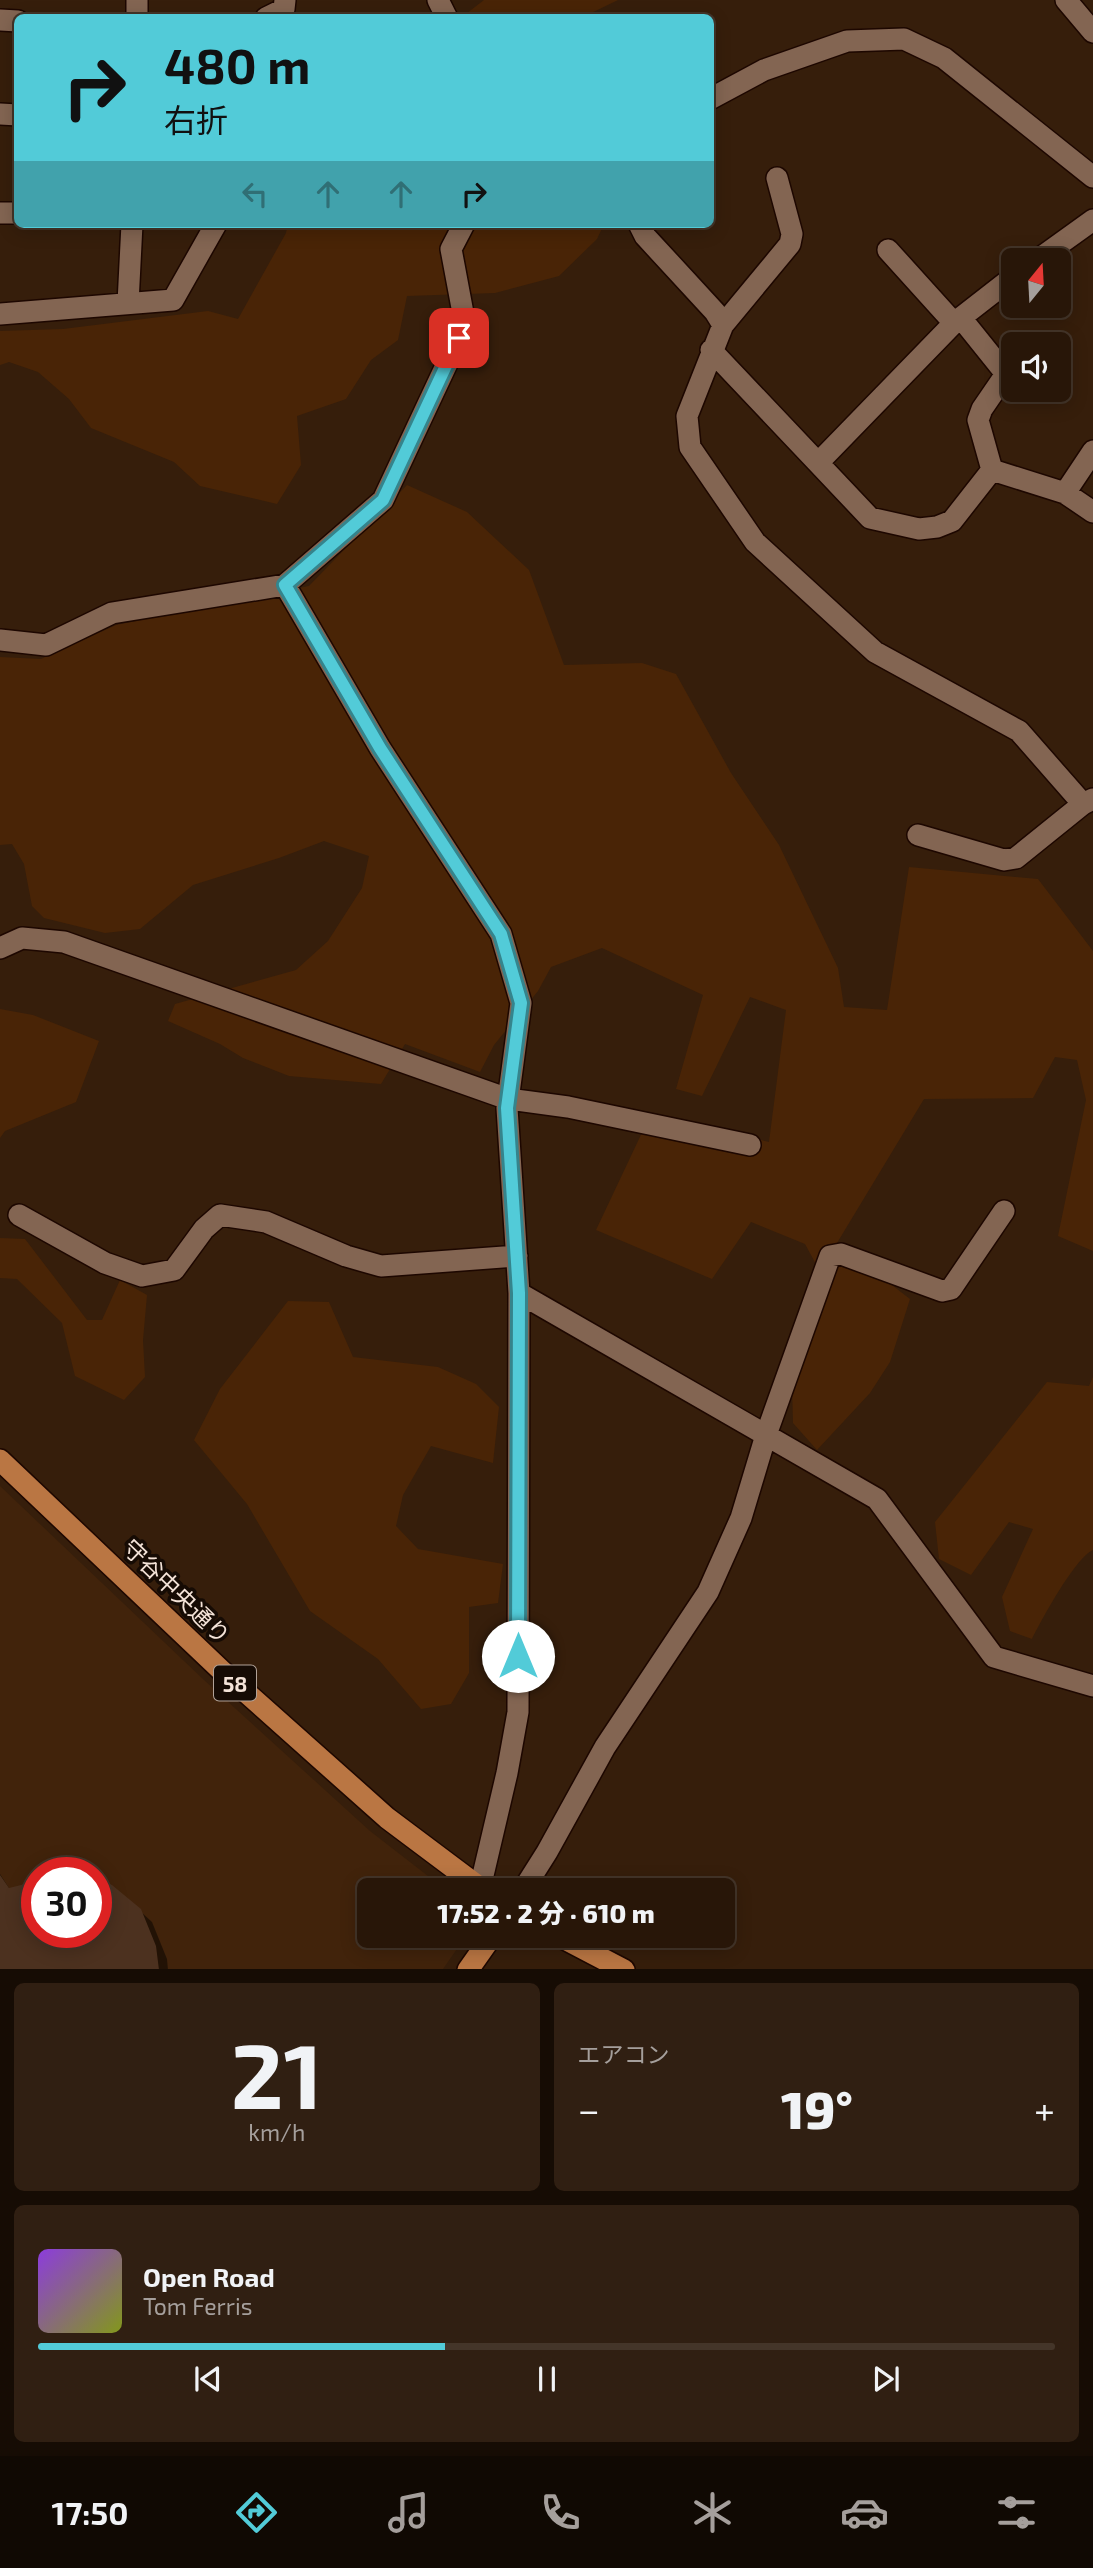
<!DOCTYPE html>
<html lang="ja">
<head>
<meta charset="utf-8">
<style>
  :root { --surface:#281608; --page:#301f12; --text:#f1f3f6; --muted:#a59f9c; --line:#443529; --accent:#52cbd8 }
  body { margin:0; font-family:"Exo 2","Noto Sans JP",sans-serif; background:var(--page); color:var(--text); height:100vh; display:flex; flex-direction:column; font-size:26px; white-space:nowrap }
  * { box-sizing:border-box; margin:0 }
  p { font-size:23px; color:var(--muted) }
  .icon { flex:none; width:38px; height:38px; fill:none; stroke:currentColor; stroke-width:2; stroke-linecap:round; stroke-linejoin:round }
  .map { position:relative; height:1969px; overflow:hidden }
  .details { display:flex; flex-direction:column; gap:14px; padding:14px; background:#160c04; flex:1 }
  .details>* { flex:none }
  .guide { position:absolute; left:14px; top:14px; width:700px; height:214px; border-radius:10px; box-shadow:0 4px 18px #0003,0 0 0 2px var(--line); background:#52cbd8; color:#111; overflow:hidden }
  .needle { width:46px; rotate:18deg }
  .fabs { position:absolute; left:1001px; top:248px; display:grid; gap:14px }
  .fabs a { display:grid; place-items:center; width:70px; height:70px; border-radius:10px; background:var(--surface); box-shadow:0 4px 18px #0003,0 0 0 2px var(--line); font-size:35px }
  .speed { position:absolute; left:21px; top:1857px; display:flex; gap:14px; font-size:35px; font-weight:700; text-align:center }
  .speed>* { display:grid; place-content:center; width:91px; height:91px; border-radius:50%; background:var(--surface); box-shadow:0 4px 18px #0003,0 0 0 2px var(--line); line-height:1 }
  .speed .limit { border:10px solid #d22; background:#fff; color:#111 }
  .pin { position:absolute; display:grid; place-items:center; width:60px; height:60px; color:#fff; margin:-30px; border-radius:14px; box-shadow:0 4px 10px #0006 }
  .me { position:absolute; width:77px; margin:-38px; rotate:0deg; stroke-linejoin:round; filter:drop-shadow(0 0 5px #0008) }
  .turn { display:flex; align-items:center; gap:24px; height:147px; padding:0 35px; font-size:32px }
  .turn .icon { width:91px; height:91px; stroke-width:2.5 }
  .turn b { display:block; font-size:49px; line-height:60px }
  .lanes { display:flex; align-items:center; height:66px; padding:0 35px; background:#0003; justify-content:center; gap:35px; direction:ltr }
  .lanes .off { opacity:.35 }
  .big { font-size:52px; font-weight:800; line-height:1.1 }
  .details .widget { flex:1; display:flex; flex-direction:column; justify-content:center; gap:10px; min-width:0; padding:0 24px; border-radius:10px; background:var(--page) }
  .details .dial { align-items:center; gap:0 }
  .dial b { font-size:91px; line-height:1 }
  .song { display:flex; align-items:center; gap:21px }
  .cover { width:84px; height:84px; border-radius:10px; background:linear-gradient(135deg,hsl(270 70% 55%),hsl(70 70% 35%)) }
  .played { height:7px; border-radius:4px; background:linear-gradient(90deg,var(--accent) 40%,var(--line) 40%) }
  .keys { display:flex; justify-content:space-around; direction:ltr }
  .heat { display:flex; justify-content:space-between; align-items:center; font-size:38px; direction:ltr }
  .details .tiles { flex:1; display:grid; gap:14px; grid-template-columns:1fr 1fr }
  .widget:last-child { grid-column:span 2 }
  .trip { position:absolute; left:357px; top:1878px; width:378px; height:70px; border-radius:10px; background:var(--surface); box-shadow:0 4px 18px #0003,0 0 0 2px var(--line); font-weight:800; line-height:70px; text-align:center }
  .dock { display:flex; height:112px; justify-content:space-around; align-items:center; background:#100903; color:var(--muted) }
  .dock .icon { width:49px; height:49px }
  .dock .current { color:var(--accent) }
  .dock b { font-size:32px; color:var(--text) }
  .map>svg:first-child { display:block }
  .built { fill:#41230b; fill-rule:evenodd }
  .green { fill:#492406 }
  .shadow { fill:#0007 }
  .building { fill:#4c311f }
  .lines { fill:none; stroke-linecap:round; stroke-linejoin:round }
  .minor-casing { stroke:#1d0700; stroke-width:24 }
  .major-casing { stroke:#1d0700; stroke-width:24 }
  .minor { stroke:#836552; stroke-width:21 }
  .major { stroke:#ba7643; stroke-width:21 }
  .route-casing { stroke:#35848c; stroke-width:18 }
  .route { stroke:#52cbd8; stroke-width:12 }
  .labels { text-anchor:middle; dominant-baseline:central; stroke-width:7; stroke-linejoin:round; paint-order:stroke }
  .shield { fill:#160b04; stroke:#b1a298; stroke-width:2 }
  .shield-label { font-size:21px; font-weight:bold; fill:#f4e3d8 }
  .street-label { font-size:23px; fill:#f4e3d8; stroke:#160b04 }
</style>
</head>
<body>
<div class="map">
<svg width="1093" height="1970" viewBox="0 0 1093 1970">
  <rect width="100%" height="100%" fill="#361e0b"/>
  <path class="built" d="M0,1486L204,1680L370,1831L446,1890H369V1936H463L459,1946L443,1969H0ZM37,1872H96V1932H37Z"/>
  <path class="green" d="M484,0H618L583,17H462Z
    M288,224H604L597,239L559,276L495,293L407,296L398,340L371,360L346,399L297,416L301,465L277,504L200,486L174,462L91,428L69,399L38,372L9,362L0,365V331L63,329L208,311L238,319L286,233Z
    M407,485L467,512L529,570L564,665L642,663L676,674L731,773L779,845L838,968L844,1007L887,1010L909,867L1038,879L1093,951V1251L1058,1236L1086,1100L1077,1060L1055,1057L1033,1098L924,1099L837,1243L910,1299L890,1362L870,1393L817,1450L793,1423L792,1385L817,1266L805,1244L751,1222L712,1279L596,1230L647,1122L669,1116L769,1142L786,1010L750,997L702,1096L676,1089L703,995L602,948L551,967L538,991L494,1045L480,1072L405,1044L381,1084L289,1076L243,1058L220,1044L168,1021L175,1004L296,970L328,941L362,888L369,856L324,841L279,858L193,885L140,929L105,933L44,918L32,906L24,864L12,844L0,845V657L41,659L116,625L309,586Z
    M0,1009L33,1015L99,1041L76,1102L5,1131L0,1138Z
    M0,1238L25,1239L87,1320H102L120,1280L147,1295L143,1340L145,1377L124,1400L75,1376L62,1323L17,1279L0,1278Z
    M288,1301L329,1302L353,1357L438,1367L476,1384L499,1407L493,1463L431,1446L403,1495L396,1526L418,1549L503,1564L498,1603L469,1607V1673L451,1704L421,1709L378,1659L310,1611L247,1504L194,1440L220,1389Z
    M1093,1377V1550C1075,1558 1042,1619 1032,1639L1010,1631L1002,1597L1033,1529L1009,1522L971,1575L939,1559L935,1522L1047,1382L1089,1386Z"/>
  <path class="shadow" d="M0,1874L37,1932H96L139,1910L152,1922L167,1959L168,1970H0Z
    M606,1880L624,1890H601Z"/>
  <path class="building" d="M0,1875L9,1888L37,1881V1932H96V1879L112,1885L141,1909L156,1946L159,1970H0Z"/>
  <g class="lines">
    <defs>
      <path id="minor" d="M137,0V18
        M438,0L447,18
        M1066,0L1093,32
        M266,18L284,9L285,0
        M0,20L18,21
        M710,99L764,70L847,41L904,39L944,58L1093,177
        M0,114L18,115
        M0,213H18
        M639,224L645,236L715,312L723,325L687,416L690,447L755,542L875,652L1019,731L1083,804
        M888,250L954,323
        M1036,261L1093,220
        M128,303L132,224
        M0,314L173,300L216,224
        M961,318L1006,374L982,409L978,420L992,470
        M723,325L790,244L792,234L777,178
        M711,350L818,463L954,323L1013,277
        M818,463L870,518L919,529L937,527L952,521L992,470L1065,493L1093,512
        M1065,493L1093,451
        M285,585L380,748L501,934L521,1003L507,1108L519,1293L518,1712L507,1773L480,1888
        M0,640L46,645L112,613L285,585L383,500L459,338L463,313L451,249L464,224
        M918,835L1004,860L1016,858L1083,804L1093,799
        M0,948L22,938L64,942L508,1099L568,1107L750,1145
        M19,1215L105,1263L142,1276L174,1270L204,1229L220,1215L266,1222L346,1256L381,1266L517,1256
        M519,1293L877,1499L994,1657L1093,1686
        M523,1890L547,1852L605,1747L708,1592L741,1518L766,1435L830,1256L841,1254L942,1291L951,1289L1004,1211"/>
      <path id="major" d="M0,1460L222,1671L387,1818L483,1890
        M559,1936L624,1970
        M468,1970L492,1936"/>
    </defs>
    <use href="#minor" class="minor-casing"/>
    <use href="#major" class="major-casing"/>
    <use href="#minor" class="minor"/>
    <use href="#major" class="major"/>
  </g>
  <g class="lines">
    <defs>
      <path id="route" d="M459,338L383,500L285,585L380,748L501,934L521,1003L507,1108L519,1293L518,1656"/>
    </defs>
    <use href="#route" class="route-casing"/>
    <use href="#route" class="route"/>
  </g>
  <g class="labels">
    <rect class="shield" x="214" y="1665.5" width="42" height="35" rx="5"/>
    <g class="shield-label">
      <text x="235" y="1683">58</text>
    </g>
    <g class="street-label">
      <text transform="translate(177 1591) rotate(44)">守谷中央通り</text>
    </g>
  </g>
</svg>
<div class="fabs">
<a><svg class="needle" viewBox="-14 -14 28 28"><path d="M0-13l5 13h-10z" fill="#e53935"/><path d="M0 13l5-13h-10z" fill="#a59f9c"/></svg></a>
<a><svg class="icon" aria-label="sound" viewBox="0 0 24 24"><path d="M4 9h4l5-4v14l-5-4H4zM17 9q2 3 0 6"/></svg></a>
</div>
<div class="speed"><div class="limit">30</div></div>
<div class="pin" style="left:459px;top:338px;background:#d93025"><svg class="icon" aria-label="arrive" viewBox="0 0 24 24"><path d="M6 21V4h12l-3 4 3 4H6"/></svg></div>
<svg class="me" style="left:518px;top:1656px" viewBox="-20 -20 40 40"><circle r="19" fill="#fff"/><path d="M0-13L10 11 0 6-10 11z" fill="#52cbd8"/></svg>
<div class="trip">17:52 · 2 分 · 610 m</div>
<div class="guide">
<div class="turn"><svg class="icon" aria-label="right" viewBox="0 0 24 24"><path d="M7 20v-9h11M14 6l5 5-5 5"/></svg><div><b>480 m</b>右折</div></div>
<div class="lanes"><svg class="icon off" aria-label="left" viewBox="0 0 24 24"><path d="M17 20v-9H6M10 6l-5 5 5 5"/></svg><svg class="icon off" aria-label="ahead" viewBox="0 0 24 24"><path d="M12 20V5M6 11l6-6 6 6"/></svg><svg class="icon off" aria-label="ahead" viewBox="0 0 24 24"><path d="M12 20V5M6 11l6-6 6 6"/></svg><svg class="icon" aria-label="right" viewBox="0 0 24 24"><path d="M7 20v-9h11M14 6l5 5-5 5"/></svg></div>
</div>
</div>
<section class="details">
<div class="tiles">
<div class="widget dial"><b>21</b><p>km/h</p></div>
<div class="widget"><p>エアコン</p>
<div class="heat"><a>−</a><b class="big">19°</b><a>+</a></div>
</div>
<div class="widget">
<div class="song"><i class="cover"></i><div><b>Open Road</b><p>Tom Ferris</p></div></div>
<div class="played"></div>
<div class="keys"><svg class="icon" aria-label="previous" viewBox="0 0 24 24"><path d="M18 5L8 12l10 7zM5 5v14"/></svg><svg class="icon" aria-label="pause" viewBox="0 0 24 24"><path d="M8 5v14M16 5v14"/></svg><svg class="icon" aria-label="next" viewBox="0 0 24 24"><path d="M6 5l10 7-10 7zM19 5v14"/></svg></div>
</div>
</div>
</section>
<nav class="dock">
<b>17:50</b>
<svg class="icon current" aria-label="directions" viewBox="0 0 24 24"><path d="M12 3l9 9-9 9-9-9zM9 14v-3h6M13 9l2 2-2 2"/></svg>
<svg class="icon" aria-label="music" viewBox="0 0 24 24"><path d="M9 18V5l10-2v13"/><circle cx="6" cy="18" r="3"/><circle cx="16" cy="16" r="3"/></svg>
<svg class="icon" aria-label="phone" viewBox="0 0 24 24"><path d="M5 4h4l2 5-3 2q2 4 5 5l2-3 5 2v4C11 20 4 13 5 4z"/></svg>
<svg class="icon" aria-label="climate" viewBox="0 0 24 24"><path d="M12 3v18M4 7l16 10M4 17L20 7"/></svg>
<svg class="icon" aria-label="car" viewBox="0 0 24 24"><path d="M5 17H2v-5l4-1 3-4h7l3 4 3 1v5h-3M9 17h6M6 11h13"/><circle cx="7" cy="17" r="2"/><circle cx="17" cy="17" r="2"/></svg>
<svg class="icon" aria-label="filters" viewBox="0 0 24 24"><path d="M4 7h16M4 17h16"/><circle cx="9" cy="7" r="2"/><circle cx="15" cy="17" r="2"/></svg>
</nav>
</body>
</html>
